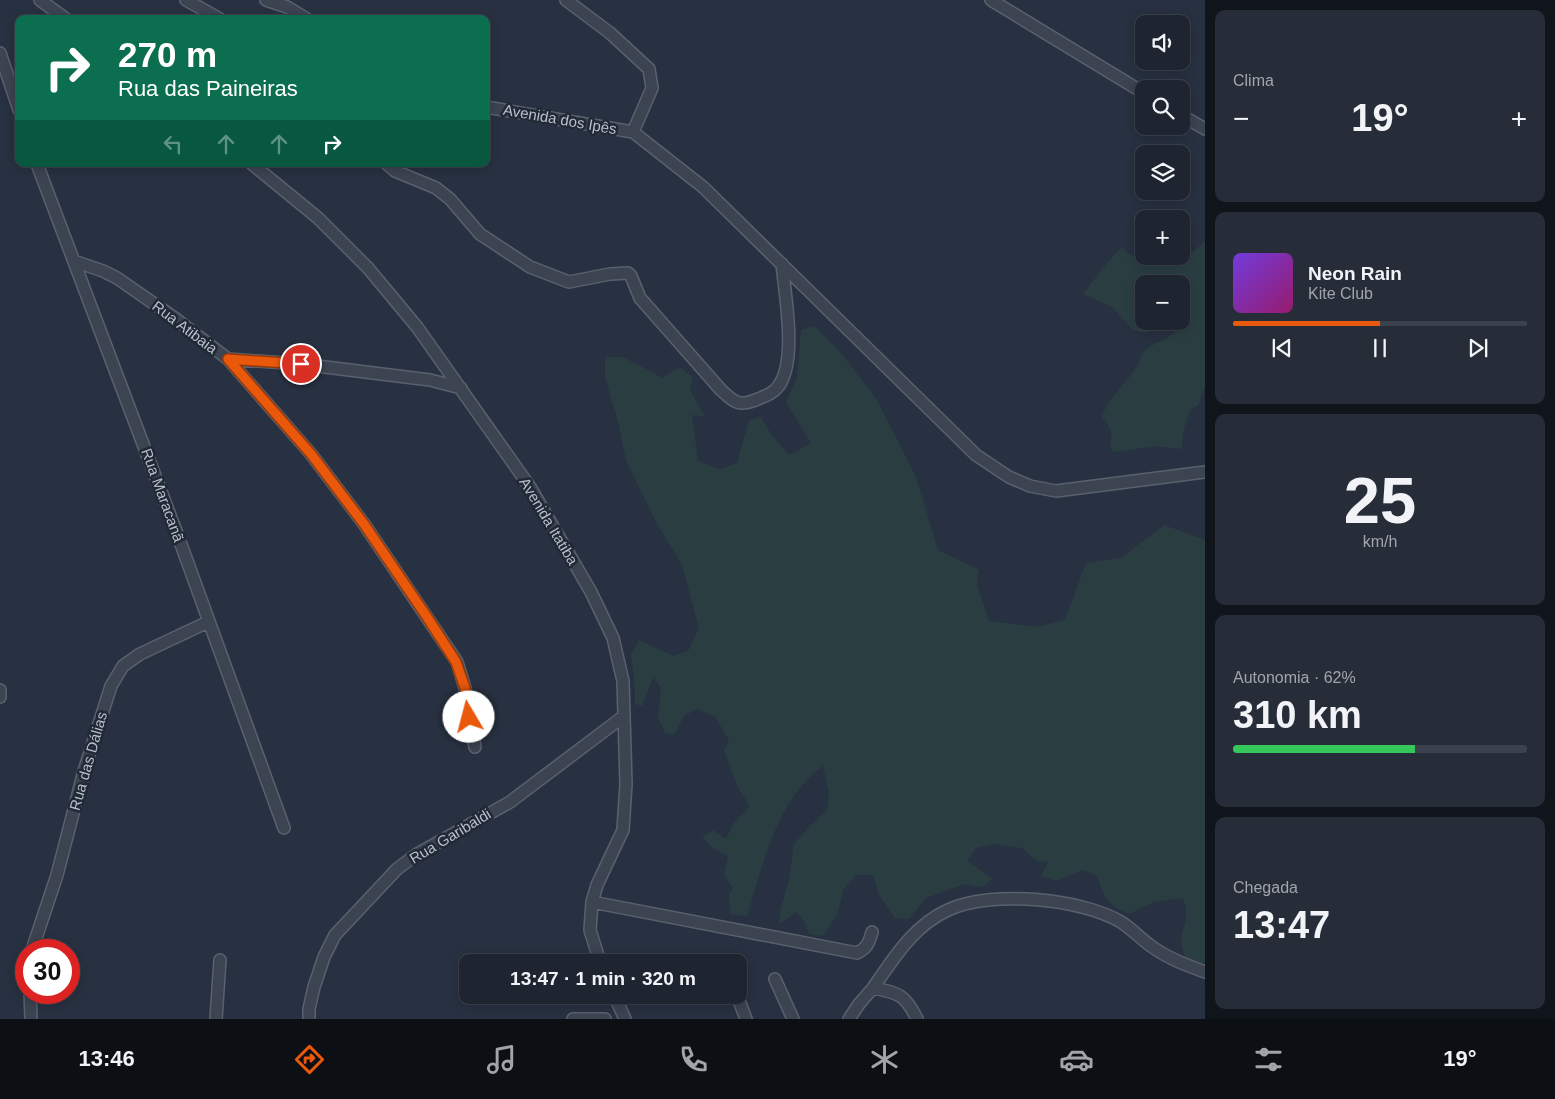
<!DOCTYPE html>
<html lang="pt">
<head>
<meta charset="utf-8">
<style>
  :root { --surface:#1e2531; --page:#262d39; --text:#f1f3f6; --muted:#a1a5ab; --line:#3c424d; --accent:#ea580c }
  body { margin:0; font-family:Helvetica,sans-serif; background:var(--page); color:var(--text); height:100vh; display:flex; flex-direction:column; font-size:19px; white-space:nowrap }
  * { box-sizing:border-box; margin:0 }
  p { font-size:16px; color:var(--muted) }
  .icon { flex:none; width:28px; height:28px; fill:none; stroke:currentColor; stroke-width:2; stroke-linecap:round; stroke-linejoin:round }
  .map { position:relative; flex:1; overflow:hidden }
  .drawer { display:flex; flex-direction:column; gap:10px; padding:10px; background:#10141b; width:350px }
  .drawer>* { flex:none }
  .hud { position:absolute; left:15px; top:15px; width:475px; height:152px; border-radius:10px; box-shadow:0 2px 12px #0003,0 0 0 1px var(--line); background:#0b6e4f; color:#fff; overflow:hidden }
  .controls { position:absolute; left:1135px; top:15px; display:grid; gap:10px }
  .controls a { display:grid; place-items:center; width:55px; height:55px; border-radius:10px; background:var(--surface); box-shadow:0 2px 12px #0003,0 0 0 1px var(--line); font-size:25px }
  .speed { position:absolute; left:15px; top:939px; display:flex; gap:10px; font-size:25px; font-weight:700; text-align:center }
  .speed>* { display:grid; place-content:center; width:65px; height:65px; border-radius:50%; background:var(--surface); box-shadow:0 2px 12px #0003,0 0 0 1px var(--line); line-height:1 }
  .speed .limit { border:8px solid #d22; background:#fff; color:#111 }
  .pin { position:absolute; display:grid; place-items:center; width:42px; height:42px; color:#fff; margin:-21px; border:2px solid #fff; border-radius:50%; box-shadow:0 1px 5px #0007 }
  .me { position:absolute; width:55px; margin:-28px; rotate:352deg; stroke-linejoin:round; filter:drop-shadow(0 0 4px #0008) }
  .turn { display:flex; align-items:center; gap:18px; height:105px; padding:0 20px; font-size:22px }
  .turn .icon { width:65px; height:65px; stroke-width:2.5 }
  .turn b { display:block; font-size:35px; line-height:42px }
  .lanes { display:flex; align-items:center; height:48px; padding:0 20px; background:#0003; justify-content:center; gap:25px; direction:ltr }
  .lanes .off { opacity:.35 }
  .big { font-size:38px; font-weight:600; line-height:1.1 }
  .drawer .tile { flex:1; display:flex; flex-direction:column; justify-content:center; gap:8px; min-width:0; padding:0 18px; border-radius:10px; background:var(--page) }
  .drawer .dial { align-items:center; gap:0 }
  .dial b { font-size:65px; line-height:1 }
  .song { display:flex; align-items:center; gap:15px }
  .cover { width:60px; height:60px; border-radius:8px; background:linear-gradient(135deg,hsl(260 70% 55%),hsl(320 70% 35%)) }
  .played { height:5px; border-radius:2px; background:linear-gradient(90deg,var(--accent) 50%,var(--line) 50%) }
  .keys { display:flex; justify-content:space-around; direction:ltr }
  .heat { display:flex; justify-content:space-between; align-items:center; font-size:28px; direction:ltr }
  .charge { height:8px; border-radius:4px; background:linear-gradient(90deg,#34c759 62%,var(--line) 0) }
  .trip { position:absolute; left:459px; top:954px; width:288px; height:50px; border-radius:10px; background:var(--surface); box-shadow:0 2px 12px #0003,0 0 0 1px var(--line); font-weight:600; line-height:50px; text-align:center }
  .dock { display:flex; height:80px; justify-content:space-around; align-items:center; background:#0c0f14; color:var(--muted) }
  .dock .icon { width:35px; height:35px }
  .dock .active { color:var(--accent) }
  .dock b { font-size:22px; color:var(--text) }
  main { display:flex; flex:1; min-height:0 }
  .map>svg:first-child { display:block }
  .green { fill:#2a3e42; fill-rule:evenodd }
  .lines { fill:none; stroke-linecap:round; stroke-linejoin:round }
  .street-casing { stroke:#5a616e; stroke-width:14 }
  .street { stroke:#3c4351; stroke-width:11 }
  .route-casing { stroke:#983908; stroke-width:12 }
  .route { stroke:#ea580c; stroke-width:9 }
  .labels { text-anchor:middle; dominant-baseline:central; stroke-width:5; stroke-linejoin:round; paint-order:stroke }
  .street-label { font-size:15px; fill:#b9bfcb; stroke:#212836 }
</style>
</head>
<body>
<main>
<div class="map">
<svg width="1205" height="1019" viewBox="0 0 1205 1019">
  <rect width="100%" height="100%" fill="#283141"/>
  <path class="green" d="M1205,242V387L1198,405L1192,408C1185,422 1182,434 1182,449L1155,446L1113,452C1105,437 1120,437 1102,417C1107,399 1125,385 1135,369C1139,364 1140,357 1144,352C1154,340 1172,342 1176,327L1174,323L1168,322L1147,333L1133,330L1112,307L1083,294L1107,263L1122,247L1130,255L1152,262L1186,257ZM1144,284H1181V321H1144Z
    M814,326L841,353L877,400L916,477L938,550L979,570L977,585L989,621L1036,627L1065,620L1086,563L1121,558L1164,525L1205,540V964L1186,958C1175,935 1188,928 1186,910C1186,906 1184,902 1183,898L1154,902L1129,914C1108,905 1104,899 1098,877L1083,870L1057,881L1041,876L1048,862L1037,861L1022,848L993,844L976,848L967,861L993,879L982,887L965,884L926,898L909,919L895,918L879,895L873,875H856L843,890L838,913L823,936L809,934L805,922L796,912L779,924L780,912L789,879L794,844L809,827L827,810L829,791L823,766C777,799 763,864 747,916L731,915L729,895L733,888L724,875L728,856L713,848L702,837L713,830L726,839L733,824L750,806L738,788L724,750L729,740L715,717L697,709L684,716L674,735L665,733L658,717L661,688L653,677L642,706L635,704V688L631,654L639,640L673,656L688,651L699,628L682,565L656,522L626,460L619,425L605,377V357H623L663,378L679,367L693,377L690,389L696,402L706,417L692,415L698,461L720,469L737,463L749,420L761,417L771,434L789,455L811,443L786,402L797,378L801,330Z"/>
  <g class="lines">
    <defs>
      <path id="street" d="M40,0L66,19
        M186,0L220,19
        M266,0L287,7L307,19
        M566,0L610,33L649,69L652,88L633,132
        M991,0L1144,93
        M0,53L19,110
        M486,107L633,132L703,187L976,455L1009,477L1030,486L1056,491L1205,472
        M1181,115L1205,129
        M37,164L182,547L284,828
        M252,164L318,218L368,268L417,327L530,487L591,592L613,638L623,681L626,784L623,830L597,885L592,902L590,930L600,962
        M387,164L395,171L436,188L450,199L480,234L530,267L569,282L610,274L628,273L631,276L640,298L721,390C735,403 739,407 758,399C765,396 772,394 777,388C798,364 785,295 782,264
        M74,261L103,271L117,278L176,319L228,359L311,454L364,524L457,662L465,688L475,747
        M228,359L301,364L430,380L461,388
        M0,690V697
        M592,902L857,953C867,948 869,943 872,932
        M32,950L57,875L84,771L111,686L123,666L140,654L208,622
        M775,979L793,1019
        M873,988C893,959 914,925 948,910C991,890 1080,898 1121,922C1132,929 1141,939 1151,946C1167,958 1186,965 1205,972
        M30,992L31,1019
        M614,995L625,1019
        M737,995L746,1019
        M216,1019L220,960
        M309,1019V1009L314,987L324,957L335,935L397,869L417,854L510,802L624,716
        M573,1019H605
        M849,1019L859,1004L873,988C898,993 905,994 917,1019"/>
    </defs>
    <use href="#street" class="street-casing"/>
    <use href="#street" class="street"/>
  </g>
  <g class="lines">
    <defs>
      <path id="route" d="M301,364L228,359L311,454L364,524L427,617L456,662L465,688L469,717"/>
    </defs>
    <use href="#route" class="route-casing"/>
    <use href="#route" class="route"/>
  </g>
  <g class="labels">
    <g class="street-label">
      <text transform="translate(560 119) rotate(10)">Avenida dos Ipês</text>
      <text transform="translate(185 327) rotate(37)">Rua Atibaia</text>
      <text transform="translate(163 495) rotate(70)">Rua Maracanã</text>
      <text transform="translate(549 521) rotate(59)">Avenida Itatiba</text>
      <text transform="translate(88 761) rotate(-74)">Rua das Dálias</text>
      <text transform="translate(450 836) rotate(-31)">Rua Garibaldi</text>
    </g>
  </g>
</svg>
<div class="controls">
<a><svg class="icon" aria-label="sound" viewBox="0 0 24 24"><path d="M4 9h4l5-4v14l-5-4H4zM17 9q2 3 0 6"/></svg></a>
<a><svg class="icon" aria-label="search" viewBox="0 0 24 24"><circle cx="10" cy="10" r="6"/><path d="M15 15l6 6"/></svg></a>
<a><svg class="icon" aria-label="layers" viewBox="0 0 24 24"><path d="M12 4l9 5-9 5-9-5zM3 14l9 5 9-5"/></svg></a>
<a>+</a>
<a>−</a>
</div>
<div class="speed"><div class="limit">30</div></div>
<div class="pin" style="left:301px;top:364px;background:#d93025"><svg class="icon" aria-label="arrive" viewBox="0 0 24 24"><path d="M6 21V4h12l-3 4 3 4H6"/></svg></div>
<svg class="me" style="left:469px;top:717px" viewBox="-20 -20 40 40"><circle r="19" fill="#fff"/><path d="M0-13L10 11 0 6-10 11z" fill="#ea580c"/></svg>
<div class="trip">13:47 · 1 min · 320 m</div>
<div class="hud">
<div class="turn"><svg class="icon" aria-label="right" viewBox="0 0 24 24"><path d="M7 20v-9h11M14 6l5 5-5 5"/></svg><div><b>270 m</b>Rua das Paineiras</div></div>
<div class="lanes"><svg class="icon off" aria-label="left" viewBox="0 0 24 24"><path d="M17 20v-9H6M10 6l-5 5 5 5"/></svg><svg class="icon off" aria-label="ahead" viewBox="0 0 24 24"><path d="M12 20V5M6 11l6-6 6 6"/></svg><svg class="icon off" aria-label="ahead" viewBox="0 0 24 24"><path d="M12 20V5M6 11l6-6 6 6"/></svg><svg class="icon" aria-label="right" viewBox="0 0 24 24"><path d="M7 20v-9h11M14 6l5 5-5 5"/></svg></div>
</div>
</div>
<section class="drawer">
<div class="tile"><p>Clima</p>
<div class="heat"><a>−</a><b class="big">19°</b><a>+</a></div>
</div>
<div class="tile">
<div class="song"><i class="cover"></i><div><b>Neon Rain</b><p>Kite Club</p></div></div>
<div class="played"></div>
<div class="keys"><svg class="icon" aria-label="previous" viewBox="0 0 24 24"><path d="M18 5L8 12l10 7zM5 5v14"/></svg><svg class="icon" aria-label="pause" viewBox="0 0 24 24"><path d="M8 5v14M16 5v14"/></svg><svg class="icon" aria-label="next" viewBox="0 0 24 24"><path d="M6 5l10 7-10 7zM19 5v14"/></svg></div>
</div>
<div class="tile dial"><b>25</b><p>km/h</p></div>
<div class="tile"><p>Autonomia · 62%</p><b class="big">310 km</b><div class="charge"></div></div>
<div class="tile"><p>Chegada</p><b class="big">13:47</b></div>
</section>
</main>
<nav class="dock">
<b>13:46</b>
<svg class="icon active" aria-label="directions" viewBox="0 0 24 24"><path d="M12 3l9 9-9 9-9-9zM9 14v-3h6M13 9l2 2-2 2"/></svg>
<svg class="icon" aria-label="music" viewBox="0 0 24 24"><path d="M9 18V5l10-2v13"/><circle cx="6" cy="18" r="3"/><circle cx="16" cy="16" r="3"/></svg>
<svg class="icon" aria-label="phone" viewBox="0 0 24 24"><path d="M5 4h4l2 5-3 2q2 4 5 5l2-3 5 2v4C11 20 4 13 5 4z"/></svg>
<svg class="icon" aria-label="climate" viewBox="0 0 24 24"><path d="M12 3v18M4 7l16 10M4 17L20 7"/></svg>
<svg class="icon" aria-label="car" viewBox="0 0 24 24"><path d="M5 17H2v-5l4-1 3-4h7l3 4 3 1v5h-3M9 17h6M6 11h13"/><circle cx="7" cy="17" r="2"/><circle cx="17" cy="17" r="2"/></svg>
<svg class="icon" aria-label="filters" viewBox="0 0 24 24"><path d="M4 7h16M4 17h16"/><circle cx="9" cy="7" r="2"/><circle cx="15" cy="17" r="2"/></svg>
<b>19°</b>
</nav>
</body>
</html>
